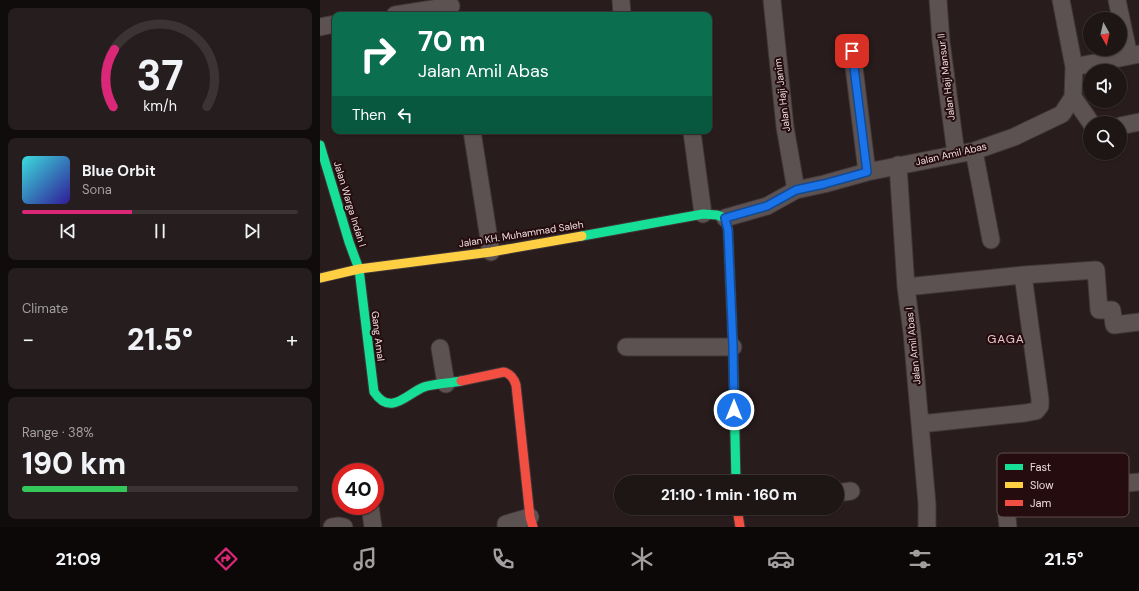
<!DOCTYPE html>
<html lang="en">
<head>
<meta charset="utf-8">
<style>
  :root { --surface:#1e1515; --page:#261e1e; --text:#f1f3f6; --muted:#a19fa0; --line:#3c3434; --accent:#db2777 }
  body { margin:0; font-family:"DM Sans",sans-serif; background:var(--page); color:var(--text); height:100vh; display:flex; flex-direction:column; font-size:15px; white-space:nowrap }
  * { box-sizing:border-box; margin:0 }
  p { font-size:13px; color:var(--muted) }
  .icon { flex:none; width:22px; height:22px; fill:none; stroke:currentColor; stroke-width:2; stroke-linecap:round; stroke-linejoin:round }
  .map { position:relative; flex:1; overflow:hidden }
  .sheet { display:flex; flex-direction:column; gap:8px; padding:8px; background:#100c0c; width:320px }
  .sheet>* { flex:none }
  .top-card { position:absolute; left:12px; top:12px; width:380px; height:122px; border-radius:8px; box-shadow:0 1px 3px #0004,0 0 0 1px var(--line); background:#0b6e4f; color:#fff; overflow:hidden }
  .needle { width:26px; rotate:172deg }
  .fabs { position:absolute; left:763px; top:12px; display:grid; gap:8px }
  .fabs a { display:grid; place-items:center; width:44px; height:44px; border-radius:50%; background:var(--surface); box-shadow:0 1px 3px #0004,0 0 0 1px var(--line); font-size:20px }
  .speed { position:absolute; left:12px; top:463px; display:flex; gap:8px; font-size:20px; font-weight:700; text-align:center }
  .speed>* { display:grid; place-content:center; width:52px; height:52px; border-radius:50%; background:var(--surface); box-shadow:0 1px 3px #0004,0 0 0 1px var(--line); line-height:1 }
  .speed .limit { border:6px solid #d22; background:#fff; color:#111 }
  .pin { position:absolute; display:grid; place-items:center; width:34px; height:34px; color:#fff; margin:-17px; border-radius:8px; box-shadow:0 2px 6px #0006 }
  .me { position:absolute; width:44px; margin:-22px; rotate:0deg; stroke-linejoin:round; filter:drop-shadow(0 0 3px #0008) }
  .turn { display:flex; align-items:center; gap:14px; height:84px; padding:0 20px; font-size:18px }
  .turn .icon { width:52px; height:52px; stroke-width:2.5 }
  .turn b { display:block; font-size:28px; line-height:34px }
  .then { display:flex; align-items:center; height:38px; padding:0 20px; background:#0003; gap:8px; font-size:15px }
  .big { font-size:30px; font-weight:800; line-height:1.1 }
  .sheet .tile { flex:1; display:flex; flex-direction:column; justify-content:center; gap:6px; min-width:0; padding:0 14px; border-radius:8px; background:var(--page) }
  .sheet .dial { align-items:center; gap:0 }
  .dial svg { height:104px; overflow:visible; fill:none; stroke:var(--line); stroke-width:7; stroke-linecap:round; text-anchor:middle }
  .dial text { fill:var(--text); stroke:none }
  .song { display:flex; align-items:center; gap:12px }
  .cover { width:48px; height:48px; border-radius:6px; background:linear-gradient(135deg,hsl(180 70% 55%),hsl(250 70% 35%)) }
  .played { height:4px; border-radius:2px; background:linear-gradient(90deg,var(--accent) 40%,var(--line) 40%) }
  .keys { display:flex; justify-content:space-around; direction:ltr }
  .heat { display:flex; justify-content:space-between; align-items:center; font-size:22px; direction:ltr }
  .charge { height:6px; border-radius:3px; background:linear-gradient(90deg,#34c759 38%,var(--line) 0) }
  .trip { position:absolute; left:294px; top:475px; width:230px; height:40px; border-radius:20px; background:var(--surface); box-shadow:0 1px 3px #0004,0 0 0 1px var(--line); font-weight:800; line-height:40px; text-align:center }
  .dock { display:flex; height:64px; justify-content:space-around; align-items:center; background:#0c0808; color:var(--muted) }
  .dock .icon { width:28px; height:28px }
  .dock .active { color:var(--accent) }
  .dock b { font-size:18px; color:var(--text) }
  main { display:flex; flex:1; min-height:0 }
  .map>svg:first-child { display:block }
  .lines { fill:none; stroke-linecap:round; stroke-linejoin:round }
  .street-casing { stroke:#403637; stroke-width:19 }
  .fast-casing { stroke:#403637; stroke-width:11 }
  .slow-casing { stroke:#403637; stroke-width:11 }
  .jam-casing { stroke:#403637; stroke-width:11 }
  .street { stroke:#5d5252; stroke-width:17 }
  .fast { stroke:#16e098; stroke-width:9 }
  .slow { stroke:#ffcf43; stroke-width:9 }
  .jam { stroke:#f24e42; stroke-width:9 }
  .route-casing { stroke:#114b97; stroke-width:10 }
  .route { stroke:#1a73e8; stroke-width:7 }
  .labels { text-anchor:middle; dominant-baseline:central; stroke-width:4; stroke-linejoin:round; paint-order:stroke }
  .street-label { font-size:10px; fill:#eedcdd; stroke:#240c0f }
  .quarter-label { font-size:12px; letter-spacing:1px; fill:#e9c6c8; stroke:#240c0f }
  .key { fill:#240c0f; stroke:#614a4d; stroke-width:1 }
  .key-label { font-size:11px; fill:#eedcdd }
</style>
</head>
<body>
<main>
<section class="sheet">
<div class="tile dial"><svg viewBox="0 0 100 80">
<path d="M14 69A42 42 0 1 1 86 69"/>
<path d="M14 69A42 42 0 0 1 15 25" stroke="#db2777"/>
<text x="50" y="56" font-size="32" font-weight="700">37</text>
<text x="50" y="72" font-size="11">km/h</text>
</svg></div>
<div class="tile">
<div class="song"><i class="cover"></i><div><b>Blue Orbit</b><p>Sona</p></div></div>
<div class="played"></div>
<div class="keys"><svg class="icon" aria-label="previous" viewBox="0 0 24 24"><path d="M18 5L8 12l10 7zM5 5v14"/></svg><svg class="icon" aria-label="pause" viewBox="0 0 24 24"><path d="M8 5v14M16 5v14"/></svg><svg class="icon" aria-label="next" viewBox="0 0 24 24"><path d="M6 5l10 7-10 7zM19 5v14"/></svg></div>
</div>
<div class="tile"><p>Climate</p>
<div class="heat"><a>−</a><b class="big">21.5°</b><a>+</a></div>
</div>
<div class="tile"><p>Range · 38%</p><b class="big">190 km</b><div class="charge"></div></div>
</section>
<div class="map">
<svg width="819" height="527" viewBox="0 0 819 527">
  <rect width="100%" height="100%" fill="#281c1c"/>
  <g class="lines">
    <defs>
      <path id="street" d="M301,0L302,15
        M452,0L465,127L476,190
        M618,0L621,41L636,154
        M797,0L809,56
        M75,15L131,6
        M0,27L15,24
        M532,51L547,172
        M754,67L819,54
        M753,97L771,123
        M800,126L819,122
        M152,131L171,252
        M371,131L372,132L383,214
        M654,151L671,240
        M578,165L586,287L592,333L607,504V527
        M405,218L447,206L476,190L504,184L547,172L654,151L694,137L742,114L753,97L754,67L741,0
        M586,287L703,275L776,270L779,310H792L794,325L819,322
        M306,347H413
        M120,348L126,384
        M600,424L705,413L716,411L720,406V399L703,275
        M517,493L531,491
        M50,506L53,527
        M12,527L19,526L24,527
        M186,527V524L210,517
        M688,527L686,508L687,499L694,493L819,482"/>
      <path id="fast" d="M0,145L29,242L39,269L54,392C71,417 86,394 104,387C112,384 131,383 141,381
        M262,236L383,214L397,215L405,218L408,230L413,347L416,482"/>
      <path id="slow" d="M0,278L39,269L171,252L262,236"/>
      <path id="jam" d="M141,381L184,372C191,374 194,378 196,385L210,517L213,527
        M417,508L420,527"/>
    </defs>
    <use href="#street" class="street-casing"/>
    <use href="#fast" class="fast-casing"/>
    <use href="#slow" class="slow-casing"/>
    <use href="#jam" class="jam-casing"/>
    <use href="#street" class="street"/>
    <use href="#fast" class="fast"/>
    <use href="#slow" class="slow"/>
    <use href="#jam" class="jam"/>
  </g>
  <g class="lines">
    <defs>
      <path id="route" d="M414,410L413,347L408,230L405,218L447,206L476,190L504,184L547,172L532,51"/>
    </defs>
    <use href="#route" class="route-casing"/>
    <use href="#route" class="route"/>
  </g>
  <g class="labels">
    <g class="street-label">
      <text transform="translate(626 77) rotate(-97)">Jalan Haji Mansur II</text>
      <text transform="translate(462 95) rotate(-97)">Jalan Haji Janim</text>
      <text transform="translate(631 154) rotate(-13)">Jalan Amil Abas</text>
      <text transform="translate(30 204) rotate(73)">Jalan Warga Indah I</text>
      <text transform="translate(201 234) rotate(-9)">Jalan KH. Muhammad Saleh</text>
      <text transform="translate(58 336) rotate(83)">Gang Amal</text>
      <text transform="translate(593 346) rotate(-96)">Jalan Amil Abas I</text>
    </g>
    <g class="quarter-label">
      <text x="686" y="339">GAGA</text>
    </g>
  </g>
  <rect x="677" y="453" width="132" height="64" rx="6" class="key"/>
  <rect x="685" y="464" width="18" height="6" fill="#16e098"/>
  <rect x="685" y="482" width="18" height="6" fill="#ffcf43"/>
  <rect x="685" y="500" width="18" height="6" fill="#f24e42"/>
  <g class="key-label">
    <text x="710" y="471">Fast</text>
    <text x="710" y="489">Slow</text>
    <text x="710" y="507">Jam</text>
  </g>
</svg>
<div class="fabs">
<a><svg class="needle" viewBox="-14 -14 28 28"><path d="M0-13l5 13h-10z" fill="#e53935"/><path d="M0 13l5-13h-10z" fill="#a19fa0"/></svg></a>
<a><svg class="icon" aria-label="sound" viewBox="0 0 24 24"><path d="M4 9h4l5-4v14l-5-4H4zM17 9q2 3 0 6"/></svg></a>
<a><svg class="icon" aria-label="search" viewBox="0 0 24 24"><circle cx="10" cy="10" r="6"/><path d="M15 15l6 6"/></svg></a>
</div>
<div class="speed"><div class="limit">40</div></div>
<div class="pin" style="left:532px;top:51px;background:#d93025"><svg class="icon" aria-label="arrive" viewBox="0 0 24 24"><path d="M6 21V4h12l-3 4 3 4H6"/></svg></div>
<svg class="me" style="left:414px;top:410px" viewBox="-20 -20 40 40"><circle r="17" fill="#1a73e8" stroke="#fff" stroke-width="3"/><path d="M0-11L8 9 0 5-8 9z" fill="#fff"/></svg>
<div class="trip">21:10 · 1 min · 160 m</div>
<div class="top-card">
<div class="turn"><svg class="icon" aria-label="right" viewBox="0 0 24 24"><path d="M7 20v-9h11M14 6l5 5-5 5"/></svg><div><b>70 m</b>Jalan Amil Abas</div></div>
<div class="then">Then<svg class="icon" aria-label="left" viewBox="0 0 24 24"><path d="M17 20v-9H6M10 6l-5 5 5 5"/></svg></div>
</div>
</div>
</main>
<nav class="dock">
<b>21:09</b>
<svg class="icon active" aria-label="directions" viewBox="0 0 24 24"><path d="M12 3l9 9-9 9-9-9zM9 14v-3h6M13 9l2 2-2 2"/></svg>
<svg class="icon" aria-label="music" viewBox="0 0 24 24"><path d="M9 18V5l10-2v13"/><circle cx="6" cy="18" r="3"/><circle cx="16" cy="16" r="3"/></svg>
<svg class="icon" aria-label="phone" viewBox="0 0 24 24"><path d="M5 4h4l2 5-3 2q2 4 5 5l2-3 5 2v4C11 20 4 13 5 4z"/></svg>
<svg class="icon" aria-label="climate" viewBox="0 0 24 24"><path d="M12 3v18M4 7l16 10M4 17L20 7"/></svg>
<svg class="icon" aria-label="car" viewBox="0 0 24 24"><path d="M5 17H2v-5l4-1 3-4h7l3 4 3 1v5h-3M9 17h6M6 11h13"/><circle cx="7" cy="17" r="2"/><circle cx="17" cy="17" r="2"/></svg>
<svg class="icon" aria-label="filters" viewBox="0 0 24 24"><path d="M4 7h16M4 17h16"/><circle cx="9" cy="7" r="2"/><circle cx="15" cy="17" r="2"/></svg>
<b>21.5°</b>
</nav>
</body>
</html>
